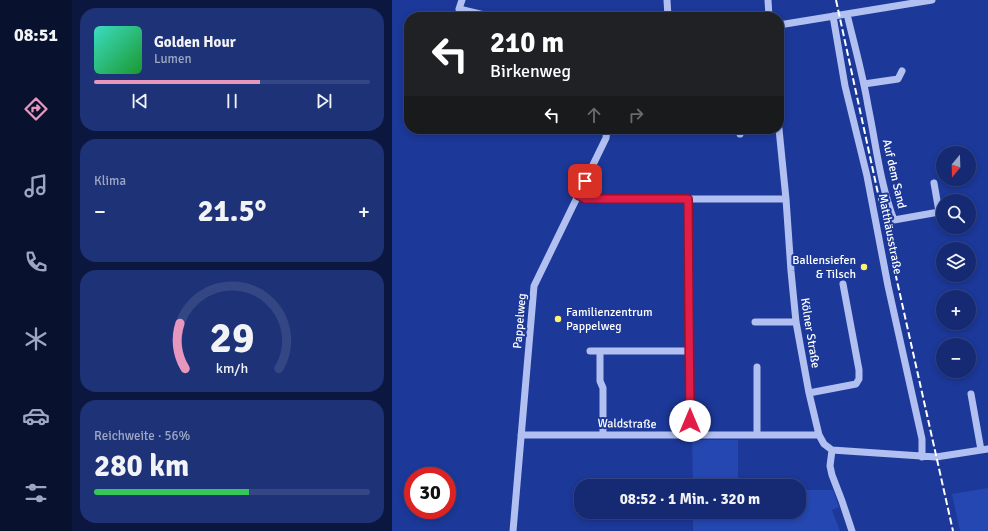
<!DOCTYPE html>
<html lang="de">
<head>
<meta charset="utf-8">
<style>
  :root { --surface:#152a72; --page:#1e3277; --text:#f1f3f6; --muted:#9da7c4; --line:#344684; --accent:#e797bd }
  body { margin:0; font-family:Signika,sans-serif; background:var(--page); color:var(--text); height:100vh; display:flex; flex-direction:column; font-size:15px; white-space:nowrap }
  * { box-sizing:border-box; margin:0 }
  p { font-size:13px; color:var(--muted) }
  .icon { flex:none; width:22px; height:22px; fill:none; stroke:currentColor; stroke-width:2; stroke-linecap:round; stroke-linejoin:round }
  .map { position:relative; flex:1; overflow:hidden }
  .drawer { display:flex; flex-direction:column; gap:8px; padding:8px; background:#0c173f; width:320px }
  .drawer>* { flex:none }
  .top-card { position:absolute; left:12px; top:12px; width:380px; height:122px; border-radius:16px; box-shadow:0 2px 6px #0003,0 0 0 1px var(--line); background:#202124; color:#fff; overflow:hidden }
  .needle { width:26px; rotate:199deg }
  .buttons { position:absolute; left:544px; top:146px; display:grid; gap:8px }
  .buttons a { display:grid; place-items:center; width:40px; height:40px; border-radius:50%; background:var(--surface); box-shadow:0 2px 6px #0003,0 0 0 1px var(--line); font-size:20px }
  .speed { position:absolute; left:12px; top:467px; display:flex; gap:8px; font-size:20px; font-weight:700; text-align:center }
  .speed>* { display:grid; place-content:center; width:52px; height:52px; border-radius:50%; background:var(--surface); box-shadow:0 2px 6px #0003,0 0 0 1px var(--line); line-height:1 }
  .speed .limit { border:6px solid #d22; background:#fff; color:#111 }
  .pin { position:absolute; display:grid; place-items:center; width:34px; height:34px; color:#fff; margin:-17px; border-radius:8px; box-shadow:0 2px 6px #0006 }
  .me { position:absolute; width:44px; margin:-22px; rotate:0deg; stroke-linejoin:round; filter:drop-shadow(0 0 3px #0008) }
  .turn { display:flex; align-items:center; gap:14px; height:84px; padding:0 20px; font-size:18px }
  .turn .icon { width:52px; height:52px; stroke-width:2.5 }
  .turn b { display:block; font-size:28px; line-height:34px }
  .lanes { display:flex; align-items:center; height:38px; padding:0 20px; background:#0003; justify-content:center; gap:20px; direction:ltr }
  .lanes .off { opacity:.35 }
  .big { font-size:30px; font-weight:700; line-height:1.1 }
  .drawer .card { flex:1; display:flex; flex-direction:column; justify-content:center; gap:6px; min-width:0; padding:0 14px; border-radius:16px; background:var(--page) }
  .drawer .dial { align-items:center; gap:0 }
  .dial svg { height:104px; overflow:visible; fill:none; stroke:var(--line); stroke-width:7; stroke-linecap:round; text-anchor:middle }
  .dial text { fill:var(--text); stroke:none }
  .song { display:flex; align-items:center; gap:12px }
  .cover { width:48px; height:48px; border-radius:6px; background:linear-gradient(135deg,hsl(170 70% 55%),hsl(130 70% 35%)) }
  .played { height:4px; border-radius:2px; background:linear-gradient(90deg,var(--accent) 60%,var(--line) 60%) }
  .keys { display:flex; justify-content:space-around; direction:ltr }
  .heat { display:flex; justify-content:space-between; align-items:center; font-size:22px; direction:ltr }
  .charge { height:6px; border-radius:3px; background:linear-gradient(90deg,#34c759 56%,var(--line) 0) }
  .trip { position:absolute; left:182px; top:479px; width:232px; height:40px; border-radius:16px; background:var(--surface); box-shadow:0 2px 6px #0003,0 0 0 1px var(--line); font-weight:700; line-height:40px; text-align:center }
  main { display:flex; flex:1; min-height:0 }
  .dock { display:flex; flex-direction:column; width:72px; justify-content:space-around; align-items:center; background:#08112e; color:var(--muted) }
  .dock .icon { width:28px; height:28px }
  .dock .current { color:var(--accent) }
  .dock b { font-size:18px; color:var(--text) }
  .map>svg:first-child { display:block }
  .green { fill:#2547b1 }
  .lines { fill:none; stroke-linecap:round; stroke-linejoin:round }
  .minor { stroke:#b1c0f0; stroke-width:7 }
  .rail { stroke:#fff; stroke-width:2; stroke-dasharray:7 3; stroke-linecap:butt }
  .route-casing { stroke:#92132f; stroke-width:10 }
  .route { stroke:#e11d48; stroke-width:7 }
  .poi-dot { fill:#fff370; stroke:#1c3898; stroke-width:1.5 }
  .labels { text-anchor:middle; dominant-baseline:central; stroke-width:4; stroke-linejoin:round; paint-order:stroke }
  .street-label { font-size:12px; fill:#fff; stroke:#1c3898 }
  .poi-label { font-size:12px; fill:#fff; stroke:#1c3898; text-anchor:end }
</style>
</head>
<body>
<main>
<nav class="dock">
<b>08:51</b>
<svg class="icon current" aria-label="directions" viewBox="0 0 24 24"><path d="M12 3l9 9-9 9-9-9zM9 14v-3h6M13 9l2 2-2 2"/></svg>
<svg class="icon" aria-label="music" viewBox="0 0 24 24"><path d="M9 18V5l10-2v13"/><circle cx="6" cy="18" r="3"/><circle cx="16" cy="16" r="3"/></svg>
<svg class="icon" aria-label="phone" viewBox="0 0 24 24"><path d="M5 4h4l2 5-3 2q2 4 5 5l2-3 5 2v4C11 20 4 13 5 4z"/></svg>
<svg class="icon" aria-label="climate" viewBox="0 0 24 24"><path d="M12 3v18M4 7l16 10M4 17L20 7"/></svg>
<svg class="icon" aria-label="car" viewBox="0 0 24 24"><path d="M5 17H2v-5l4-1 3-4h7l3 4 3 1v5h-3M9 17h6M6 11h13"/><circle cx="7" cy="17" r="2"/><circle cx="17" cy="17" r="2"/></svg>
<svg class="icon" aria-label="filters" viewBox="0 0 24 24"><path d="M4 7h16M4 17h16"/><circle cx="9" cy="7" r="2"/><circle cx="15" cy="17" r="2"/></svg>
</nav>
<section class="drawer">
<div class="card">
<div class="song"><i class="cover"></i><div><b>Golden Hour</b><p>Lumen</p></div></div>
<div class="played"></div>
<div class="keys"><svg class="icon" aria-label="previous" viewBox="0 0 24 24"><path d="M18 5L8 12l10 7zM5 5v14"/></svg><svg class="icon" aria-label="pause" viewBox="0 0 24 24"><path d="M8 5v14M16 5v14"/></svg><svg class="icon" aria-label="next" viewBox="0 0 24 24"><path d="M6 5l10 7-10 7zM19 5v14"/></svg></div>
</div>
<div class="card"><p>Klima</p>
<div class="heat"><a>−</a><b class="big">21.5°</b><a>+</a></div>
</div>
<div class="card dial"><svg viewBox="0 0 100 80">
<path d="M14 69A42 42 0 1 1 86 69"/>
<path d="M14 69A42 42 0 0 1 10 34" stroke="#e797bd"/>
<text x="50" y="56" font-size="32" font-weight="700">29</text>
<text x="50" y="72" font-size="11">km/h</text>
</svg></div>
<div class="card"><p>Reichweite · 56%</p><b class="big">280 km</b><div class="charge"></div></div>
</section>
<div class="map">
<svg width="596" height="531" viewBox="0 0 596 531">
  <rect width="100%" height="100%" fill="#1c3898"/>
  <path class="green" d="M302,440H346V486H301L300,442Z
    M596,488V531H568L560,494Z
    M407,490H441L447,507L440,510L448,531H301V512H407Z"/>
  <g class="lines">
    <path class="minor" d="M70,0L67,9L88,14L106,17
      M275,0L276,17
      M376,0L377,17
      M455,14C462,44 471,75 476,106C484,144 488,184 502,220L547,212L542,183
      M441,16L453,86L475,176L496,286L530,439V457
      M387,25L540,0
      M472,84L506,79L510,71
      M347,129L348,134
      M387,129L394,199L399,271L404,322L417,393L427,435L432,444L440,450
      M186,195L195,199H394
      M296,199L298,436
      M363,322H404
      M198,351H298
      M208,351V381L211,388V434
      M365,367V435
      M417,393L464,384L467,379V370L451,284
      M579,394L589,450
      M129,435H427
      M440,450L544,457L596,449
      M440,450L438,466L440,475L450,501L460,531
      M121,531L142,286L214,138L215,129"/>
    <path class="rail" d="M444,0L505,281L561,531"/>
  </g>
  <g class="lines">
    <defs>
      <path id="route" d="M193,181L186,195L194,199H296L298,421"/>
    </defs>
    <use href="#route" class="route-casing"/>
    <use href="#route" class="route"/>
  </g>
  <g class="poi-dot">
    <circle cx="472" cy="267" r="4"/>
    <circle cx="166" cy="319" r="4"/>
  </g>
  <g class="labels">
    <g class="street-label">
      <text transform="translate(502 174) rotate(77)">Auf dem Sand</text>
      <text transform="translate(498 234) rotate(79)">Matthäusstraße</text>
      <text transform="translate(128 321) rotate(-85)">Pappelweg</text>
      <text transform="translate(418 333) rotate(81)">Kölner Straße</text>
      <text transform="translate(235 424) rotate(1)">Waldstraße</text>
    </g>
    <g class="poi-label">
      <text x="464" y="260">Ballensiefen<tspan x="464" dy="14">&amp; Tilsch</tspan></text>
      <text x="174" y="312" text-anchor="start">Familienzentrum<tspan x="174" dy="14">Pappelweg</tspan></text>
    </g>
  </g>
</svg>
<div class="buttons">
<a><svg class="needle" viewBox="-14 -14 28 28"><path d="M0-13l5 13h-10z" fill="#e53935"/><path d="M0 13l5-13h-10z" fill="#9da7c4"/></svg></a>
<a><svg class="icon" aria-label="search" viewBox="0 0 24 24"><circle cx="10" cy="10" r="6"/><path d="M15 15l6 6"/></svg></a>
<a><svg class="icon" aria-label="layers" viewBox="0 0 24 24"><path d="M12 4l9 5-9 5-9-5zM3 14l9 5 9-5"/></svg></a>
<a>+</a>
<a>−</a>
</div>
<div class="speed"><div class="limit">30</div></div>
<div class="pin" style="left:193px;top:181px;background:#d93025"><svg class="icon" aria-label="arrive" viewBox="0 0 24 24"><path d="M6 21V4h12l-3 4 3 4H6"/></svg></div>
<svg class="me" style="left:298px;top:421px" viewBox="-20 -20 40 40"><circle r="19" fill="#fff"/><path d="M0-13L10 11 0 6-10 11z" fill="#e11d48"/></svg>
<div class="trip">08:52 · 1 Min. · 320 m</div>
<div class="top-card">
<div class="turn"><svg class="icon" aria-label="left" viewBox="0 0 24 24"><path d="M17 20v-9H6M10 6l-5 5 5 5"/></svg><div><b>210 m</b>Birkenweg</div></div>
<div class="lanes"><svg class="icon" aria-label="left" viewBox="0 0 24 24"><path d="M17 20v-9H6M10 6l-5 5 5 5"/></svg><svg class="icon off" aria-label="ahead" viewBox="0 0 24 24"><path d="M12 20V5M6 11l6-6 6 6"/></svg><svg class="icon off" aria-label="right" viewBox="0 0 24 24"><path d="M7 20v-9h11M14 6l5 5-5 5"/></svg></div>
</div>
</div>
</main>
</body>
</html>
